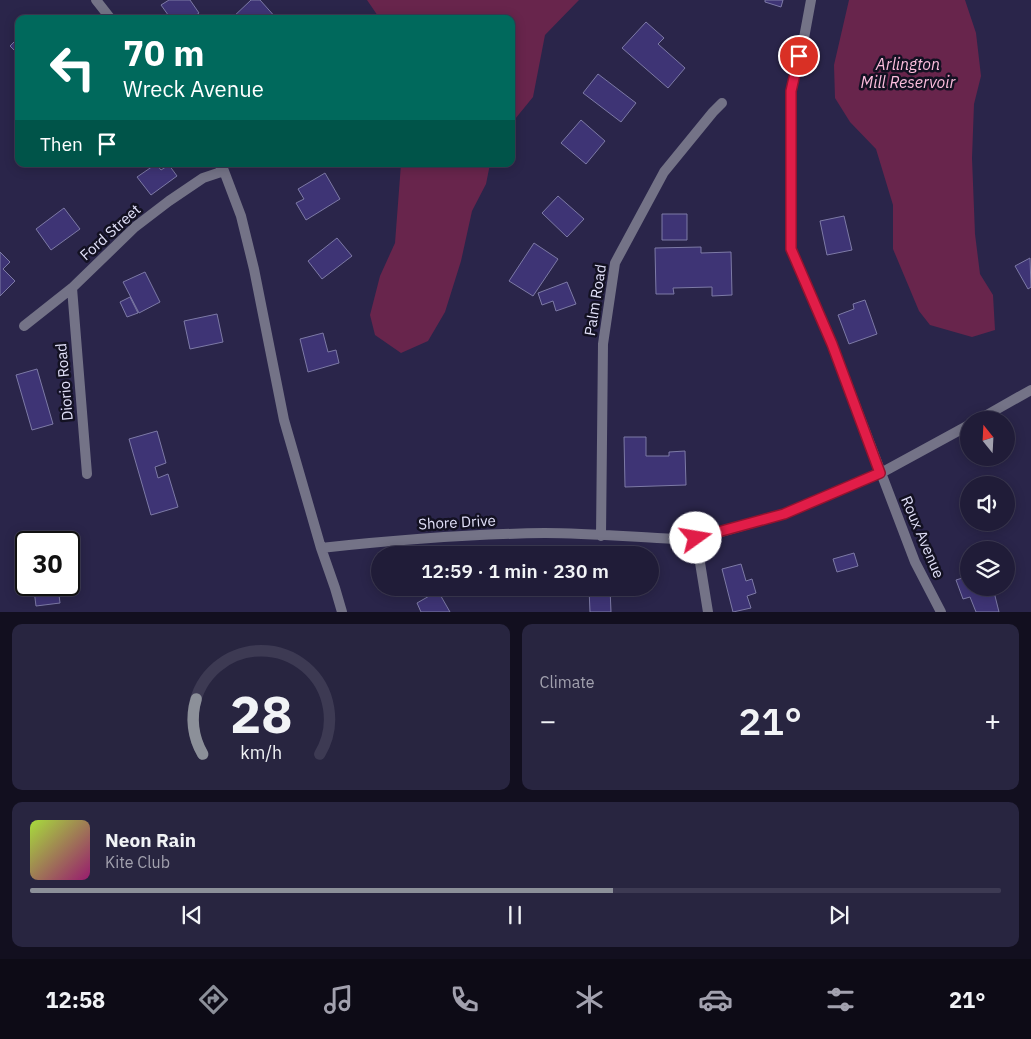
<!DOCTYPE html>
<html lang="en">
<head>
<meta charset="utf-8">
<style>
  :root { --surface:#201c38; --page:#282540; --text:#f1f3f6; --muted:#a2a1ae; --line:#3d3a53; --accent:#8c9099 }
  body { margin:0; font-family:"IBM Plex Sans",sans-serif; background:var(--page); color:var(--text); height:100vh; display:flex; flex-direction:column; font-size:19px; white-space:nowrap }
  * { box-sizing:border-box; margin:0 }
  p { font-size:16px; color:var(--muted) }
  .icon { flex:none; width:28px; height:28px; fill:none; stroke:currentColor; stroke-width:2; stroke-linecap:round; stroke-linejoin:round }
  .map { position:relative; height:612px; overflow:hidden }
  .sheet { display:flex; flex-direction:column; gap:12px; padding:12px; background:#120f1f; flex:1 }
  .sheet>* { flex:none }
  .hud { position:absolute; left:15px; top:15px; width:500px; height:152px; border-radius:10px; box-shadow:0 2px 12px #0003,0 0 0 1px var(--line); background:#00695c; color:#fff; overflow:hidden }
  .needle { width:32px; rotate:342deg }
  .fabs { position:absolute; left:960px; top:411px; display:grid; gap:10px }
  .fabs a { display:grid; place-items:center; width:55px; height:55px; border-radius:50%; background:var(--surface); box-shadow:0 2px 12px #0003,0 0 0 1px var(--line); font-size:25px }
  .speed { position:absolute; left:15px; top:531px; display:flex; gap:10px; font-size:25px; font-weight:700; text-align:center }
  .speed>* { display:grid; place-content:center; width:65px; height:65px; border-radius:50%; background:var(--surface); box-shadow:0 2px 12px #0003,0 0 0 1px var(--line); line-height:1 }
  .speed .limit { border:2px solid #111; border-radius:8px; background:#fff; color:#111 }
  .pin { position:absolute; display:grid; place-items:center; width:42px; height:42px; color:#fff; margin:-21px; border:2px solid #fff; border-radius:50%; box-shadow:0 1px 5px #0007 }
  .me { position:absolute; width:55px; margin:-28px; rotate:77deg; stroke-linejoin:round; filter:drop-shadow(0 0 4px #0008) }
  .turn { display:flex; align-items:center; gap:18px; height:105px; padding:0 25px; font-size:22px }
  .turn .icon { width:65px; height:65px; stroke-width:2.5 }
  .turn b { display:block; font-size:35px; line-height:42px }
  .then { display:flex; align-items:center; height:48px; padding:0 25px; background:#0003; gap:10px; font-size:19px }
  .big { font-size:38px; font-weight:600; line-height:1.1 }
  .sheet .tile { flex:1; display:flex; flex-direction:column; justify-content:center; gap:8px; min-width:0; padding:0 18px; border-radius:10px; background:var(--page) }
  .sheet .dial { align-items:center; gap:0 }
  .dial svg { height:130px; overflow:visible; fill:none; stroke:var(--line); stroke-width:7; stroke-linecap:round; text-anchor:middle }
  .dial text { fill:var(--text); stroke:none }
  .song { display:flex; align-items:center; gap:15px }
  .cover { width:60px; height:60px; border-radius:8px; background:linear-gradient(135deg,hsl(80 70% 55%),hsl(320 70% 35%)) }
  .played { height:5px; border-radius:2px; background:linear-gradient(90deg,var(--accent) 60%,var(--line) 60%) }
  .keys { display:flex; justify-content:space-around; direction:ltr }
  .heat { display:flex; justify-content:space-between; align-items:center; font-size:28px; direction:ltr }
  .sheet .tiles { flex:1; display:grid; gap:12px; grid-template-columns:1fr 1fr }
  .tile:last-child { grid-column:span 2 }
  .trip { position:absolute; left:371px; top:546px; width:288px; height:50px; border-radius:25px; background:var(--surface); box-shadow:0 2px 12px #0003,0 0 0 1px var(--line); font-weight:600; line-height:50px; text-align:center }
  .tab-bar { display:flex; height:80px; justify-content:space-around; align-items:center; background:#0d0b16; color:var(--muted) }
  .tab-bar .icon { width:35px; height:35px }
  .tab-bar .active { color:var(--accent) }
  .tab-bar b { font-size:22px; color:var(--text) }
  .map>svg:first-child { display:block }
  .water { fill:#68254c }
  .building { fill:#3e3475; stroke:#7d7aa6 }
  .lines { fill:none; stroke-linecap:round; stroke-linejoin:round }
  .street { stroke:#747387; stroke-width:10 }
  .route-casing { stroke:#92132f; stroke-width:12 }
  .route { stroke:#e11d48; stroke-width:9 }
  .labels { text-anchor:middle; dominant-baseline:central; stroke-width:5; stroke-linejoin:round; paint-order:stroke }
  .street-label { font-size:15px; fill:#e2e1f9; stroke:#131122 }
  .water-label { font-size:16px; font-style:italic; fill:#fcbddd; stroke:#131122 }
</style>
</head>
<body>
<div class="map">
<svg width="1031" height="612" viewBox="0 0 1031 612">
  <rect width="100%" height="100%" fill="#2a254a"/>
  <path class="water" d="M367,0H579L545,35L533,97L511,124V19H380Z
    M849,0H965L976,33L981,76L974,104L972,158L975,234L980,274L993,295L995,330L972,337L930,325L919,311L893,249V205L876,149L850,122L835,98L834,65Z
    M401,164H490L486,184L472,211L461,261L445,312L428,341L401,353L375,335L370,315L380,276L395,243Z"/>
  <path class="building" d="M169,0H190L199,13L191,19H171L161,5Z
    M251,0H260L277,19H231Z
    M765,0H783L781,7L765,2Z
    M646,22L664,38L658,44L685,68L668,88L622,48Z
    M19,37V55L10,46Z
    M598,74L636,103L621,122L583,93Z
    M581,120L605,141L586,164L561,143Z
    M156,164L161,170L169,165L177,176L151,195L137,177Z
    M325,173L340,199L306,220L296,203L304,199L298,189Z
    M558,196L584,219L567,237L542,213Z
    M64,208L80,229L51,250L36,229Z
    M662,214H687V240H662Z
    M844,216L852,250L827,255L820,221Z
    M337,238L352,256L322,279L308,261Z
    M534,243L558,259L533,296L509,281Z
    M701,247V253L731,252L732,295L712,296V287L673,288L674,294H656L655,248Z
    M0,252L10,262L3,269L15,281L0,296Z
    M1030,258L1031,287L1028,289L1015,266Z
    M145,272L160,302L139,313L123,282Z
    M567,282L576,304L556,311L553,301L542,305L538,293Z
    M130,297L138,313L127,317L120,302Z
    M865,300L877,334L849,344L838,315L854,309L853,304Z
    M217,314L223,342L190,349L184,321Z
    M323,333L328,352L336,350L339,363L308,372L300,339Z
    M37,369L53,424L32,430L16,375Z
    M157,431L166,463L155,467L158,478L168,474L178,507L151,515L129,439Z
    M624,437H646V456H669V452L685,451L686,485L625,487Z
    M57,536V542H34L33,539Z
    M854,553L858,566L837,572L833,559Z
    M741,564L746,581L752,579L756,593L747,596L751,608L733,612L722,569Z
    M969,576V588H993L999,612H976L970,597L963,599L956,580Z
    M27,585H63V587H58L60,603L36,606L34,590L28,591Z
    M589,588H610L611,612H590Z
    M438,591L450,612H421L417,603Z"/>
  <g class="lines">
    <path class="street" d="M96,0L111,19
      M811,0L804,38L791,91V249L832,344L915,562L941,612
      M219,164L224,171L241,216L254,269L284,420L321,548C395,540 470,534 545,533C588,533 632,537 675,539L696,538L714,534L784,514L881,473L969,425
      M72,288L87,474
      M24,326L72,288L135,227L169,201L203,178L224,171
      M978,420L1031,390
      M601,536L603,344L615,263L664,172L713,112L722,103
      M696,538L708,612
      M321,548L335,588L342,612"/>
  </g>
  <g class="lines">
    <defs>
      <path id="route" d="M696,538L784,514L880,473L832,344L791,249V91L799,56"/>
    </defs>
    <use href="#route" class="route-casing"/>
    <use href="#route" class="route"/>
  </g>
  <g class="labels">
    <g class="street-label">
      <text transform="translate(110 232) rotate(-42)">Ford Street</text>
      <text transform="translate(595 300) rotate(-81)">Palm Road</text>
      <text transform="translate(64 382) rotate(-95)">Diorio Road</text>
      <text transform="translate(457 522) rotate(-3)">Shore Drive</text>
      <text transform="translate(923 537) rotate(67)">Roux Avenue</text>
    </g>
    <g class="water-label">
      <text x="908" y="64">Arlington<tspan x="908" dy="18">Mill Reservoir</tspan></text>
    </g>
  </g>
</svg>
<div class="fabs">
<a><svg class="needle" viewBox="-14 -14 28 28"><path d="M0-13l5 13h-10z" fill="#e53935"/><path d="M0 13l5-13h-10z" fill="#a2a1ae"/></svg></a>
<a><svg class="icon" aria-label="sound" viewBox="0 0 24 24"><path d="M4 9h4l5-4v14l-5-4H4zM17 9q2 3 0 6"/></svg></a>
<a><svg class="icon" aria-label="layers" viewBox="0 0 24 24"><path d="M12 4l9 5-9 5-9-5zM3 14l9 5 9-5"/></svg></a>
</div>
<div class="speed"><div class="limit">30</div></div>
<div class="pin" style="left:799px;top:56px;background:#d93025"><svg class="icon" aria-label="arrive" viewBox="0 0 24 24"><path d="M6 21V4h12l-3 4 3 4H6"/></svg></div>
<svg class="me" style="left:696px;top:538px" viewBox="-20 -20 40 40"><circle r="19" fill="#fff"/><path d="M0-13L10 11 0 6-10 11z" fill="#e11d48"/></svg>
<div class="trip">12:59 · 1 min · 230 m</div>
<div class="hud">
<div class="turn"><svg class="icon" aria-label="left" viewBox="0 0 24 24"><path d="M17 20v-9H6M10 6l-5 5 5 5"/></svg><div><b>70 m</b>Wreck Avenue</div></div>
<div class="then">Then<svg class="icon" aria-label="arrive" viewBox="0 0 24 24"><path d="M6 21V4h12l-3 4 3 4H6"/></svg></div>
</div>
</div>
<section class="sheet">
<div class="tiles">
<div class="tile dial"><svg viewBox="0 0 100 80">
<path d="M14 69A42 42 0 1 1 86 69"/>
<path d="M14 69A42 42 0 0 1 10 35" stroke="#8c9099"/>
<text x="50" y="56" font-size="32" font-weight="700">28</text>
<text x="50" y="72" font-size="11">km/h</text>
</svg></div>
<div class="tile"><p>Climate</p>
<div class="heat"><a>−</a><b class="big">21°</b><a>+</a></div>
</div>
<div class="tile">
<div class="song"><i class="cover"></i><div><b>Neon Rain</b><p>Kite Club</p></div></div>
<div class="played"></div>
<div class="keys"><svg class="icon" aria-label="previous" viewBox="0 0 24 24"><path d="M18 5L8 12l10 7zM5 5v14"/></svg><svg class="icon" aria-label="pause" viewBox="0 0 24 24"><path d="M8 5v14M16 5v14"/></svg><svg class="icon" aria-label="next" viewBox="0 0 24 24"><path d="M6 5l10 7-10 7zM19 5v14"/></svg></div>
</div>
</div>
</section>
<nav class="tab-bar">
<b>12:58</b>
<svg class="icon active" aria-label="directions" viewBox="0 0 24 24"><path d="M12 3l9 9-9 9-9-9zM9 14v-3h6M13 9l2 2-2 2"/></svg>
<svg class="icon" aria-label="music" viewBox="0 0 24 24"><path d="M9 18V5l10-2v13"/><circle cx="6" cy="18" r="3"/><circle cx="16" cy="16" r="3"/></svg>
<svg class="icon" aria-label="phone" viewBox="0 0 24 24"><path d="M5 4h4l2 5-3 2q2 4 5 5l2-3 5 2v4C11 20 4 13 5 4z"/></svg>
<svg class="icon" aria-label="climate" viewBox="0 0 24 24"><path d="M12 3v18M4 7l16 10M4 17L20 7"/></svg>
<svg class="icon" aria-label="car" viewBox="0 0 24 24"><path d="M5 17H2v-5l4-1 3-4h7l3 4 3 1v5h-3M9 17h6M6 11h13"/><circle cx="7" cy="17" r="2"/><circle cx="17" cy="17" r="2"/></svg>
<svg class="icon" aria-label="filters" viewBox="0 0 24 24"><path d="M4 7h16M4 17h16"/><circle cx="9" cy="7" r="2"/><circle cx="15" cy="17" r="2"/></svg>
<b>21°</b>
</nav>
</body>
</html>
